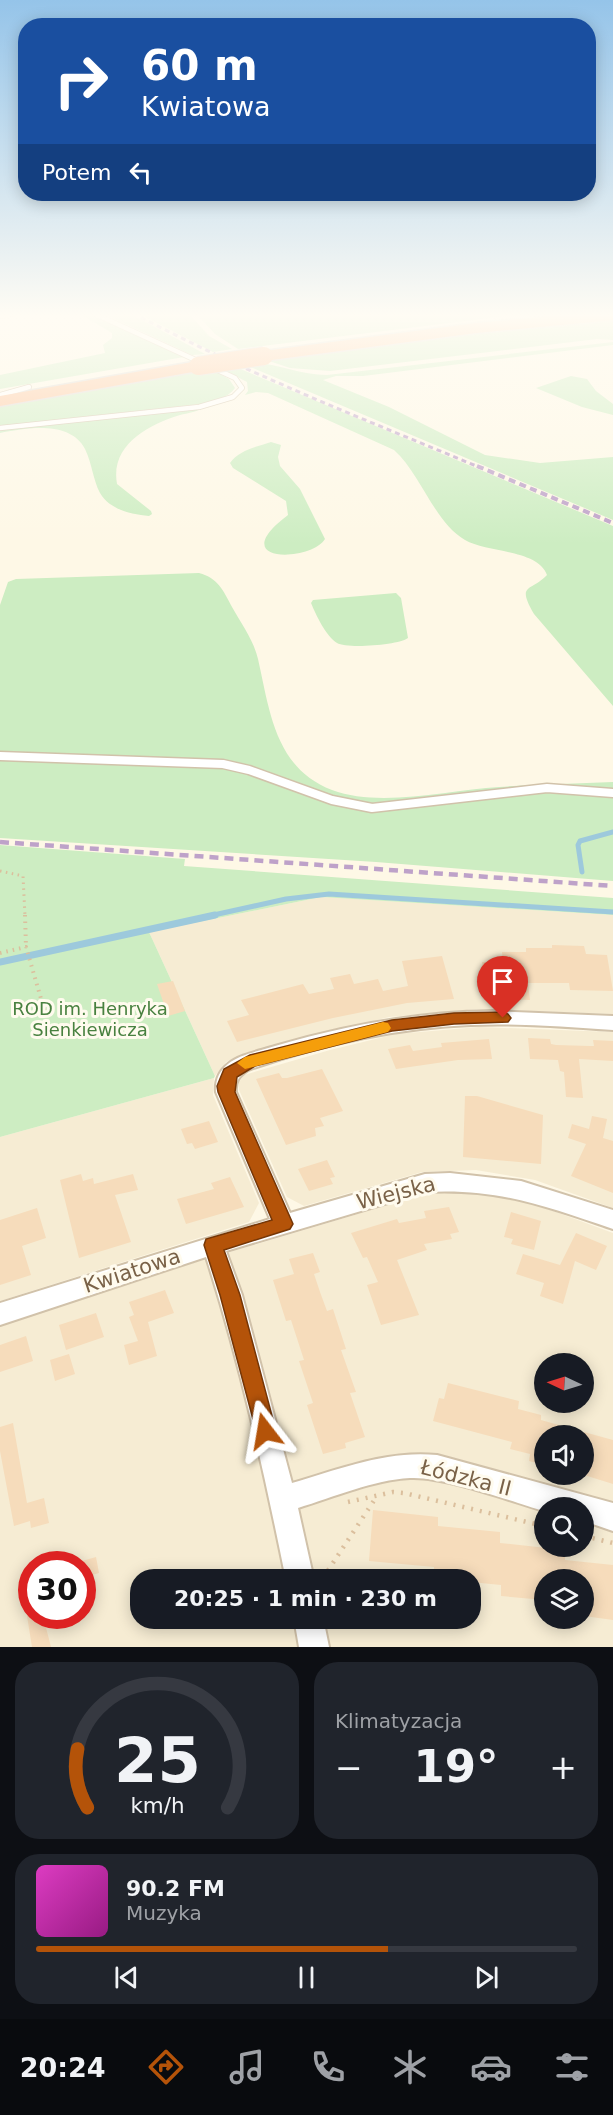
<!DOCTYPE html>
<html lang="pl">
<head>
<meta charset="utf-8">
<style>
  :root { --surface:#171b24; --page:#20242c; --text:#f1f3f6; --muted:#9ea1a6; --line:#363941; --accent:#b45309 }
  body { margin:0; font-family:"DejaVu Sans",sans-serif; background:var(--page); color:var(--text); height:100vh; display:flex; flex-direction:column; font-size:22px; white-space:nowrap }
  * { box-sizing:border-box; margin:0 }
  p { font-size:20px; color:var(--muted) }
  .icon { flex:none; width:33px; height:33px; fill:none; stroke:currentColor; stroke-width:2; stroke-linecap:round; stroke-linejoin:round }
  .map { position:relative; height:1647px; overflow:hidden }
  .side { display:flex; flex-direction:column; gap:15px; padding:15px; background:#0d0f14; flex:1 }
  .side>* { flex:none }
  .hud { position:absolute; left:18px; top:18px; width:578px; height:183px; border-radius:24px; box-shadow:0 3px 15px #0003; background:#1a4fa0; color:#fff; overflow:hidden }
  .needle { width:39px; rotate:274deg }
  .fabs { position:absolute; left:534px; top:1353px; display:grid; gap:12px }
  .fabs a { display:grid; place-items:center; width:60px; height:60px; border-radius:50%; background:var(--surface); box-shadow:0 3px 15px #0003; font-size:30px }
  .speed { position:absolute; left:18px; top:1551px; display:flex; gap:12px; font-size:30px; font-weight:700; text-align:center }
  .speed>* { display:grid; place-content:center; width:78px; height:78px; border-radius:50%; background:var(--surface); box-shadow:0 3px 15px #0003; line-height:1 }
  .speed .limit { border:9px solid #d22; background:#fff; color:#111 }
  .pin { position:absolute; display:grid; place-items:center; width:51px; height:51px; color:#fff; margin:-62px -26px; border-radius:50% 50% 50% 0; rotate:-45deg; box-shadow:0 0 6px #0007 }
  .pin .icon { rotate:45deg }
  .me { position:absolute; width:66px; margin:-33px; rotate:346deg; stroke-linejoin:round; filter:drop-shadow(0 0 4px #0008) }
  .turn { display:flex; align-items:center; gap:21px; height:126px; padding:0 24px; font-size:27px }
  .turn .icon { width:78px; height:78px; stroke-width:2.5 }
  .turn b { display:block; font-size:42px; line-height:51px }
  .then { display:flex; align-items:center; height:57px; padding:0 24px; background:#0003; gap:12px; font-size:22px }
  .big { font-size:45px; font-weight:700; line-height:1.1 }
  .side .card { flex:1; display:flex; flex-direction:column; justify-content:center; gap:9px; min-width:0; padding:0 21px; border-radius:24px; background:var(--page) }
  .side .dial { align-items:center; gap:0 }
  .dial svg { height:156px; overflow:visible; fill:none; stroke:var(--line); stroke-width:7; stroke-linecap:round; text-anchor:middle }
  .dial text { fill:var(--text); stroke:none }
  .song { display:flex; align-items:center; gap:18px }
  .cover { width:72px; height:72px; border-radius:9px; background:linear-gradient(135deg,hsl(310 70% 55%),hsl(310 70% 35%)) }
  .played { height:6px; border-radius:3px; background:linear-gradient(90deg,var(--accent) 65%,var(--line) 65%) }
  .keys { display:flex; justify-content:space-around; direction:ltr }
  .heat { display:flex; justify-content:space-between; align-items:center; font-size:33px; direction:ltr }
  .side .tiles { flex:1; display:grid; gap:15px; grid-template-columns:1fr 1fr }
  .card:last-child { grid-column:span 2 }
  .trip { position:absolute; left:130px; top:1569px; width:351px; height:60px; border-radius:24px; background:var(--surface); box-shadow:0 3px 15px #0003; font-weight:700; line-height:60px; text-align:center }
  .tab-bar { display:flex; height:96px; justify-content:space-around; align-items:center; background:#090b0e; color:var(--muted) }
  .tab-bar .icon { width:42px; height:42px }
  .tab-bar .selected { color:var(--accent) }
  .tab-bar b { font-size:27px; color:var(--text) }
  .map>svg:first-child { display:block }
  .residential { fill:#f6ecd3; fill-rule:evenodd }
  .green { fill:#cdedc2 }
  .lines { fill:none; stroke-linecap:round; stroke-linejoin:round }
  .stream-far1 { stroke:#9dc9dc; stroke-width:5 }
  .stream { stroke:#9dc9dc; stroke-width:7 }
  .building { fill:#f6dcbb }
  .lane-far1-casing { stroke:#d1c2aa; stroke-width:6 }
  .lane-casing { stroke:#d1c2aa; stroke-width:11 }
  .street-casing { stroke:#d1c2aa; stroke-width:4 }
  .highway-casing { stroke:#dfd9d3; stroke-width:3 }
  .path-far2 { stroke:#dbbf9d; stroke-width:3; stroke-dasharray:1.5 4.5; stroke-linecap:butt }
  .path-far1 { stroke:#dbbf9d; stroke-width:4; stroke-dasharray:1.5 5; stroke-linecap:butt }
  .path { stroke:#dbbf9d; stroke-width:4.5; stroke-dasharray:2 7; stroke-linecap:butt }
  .lane-far1 { stroke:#fff; stroke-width:4.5 }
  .lane { stroke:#fff; stroke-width:8 }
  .street { fill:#fff; fill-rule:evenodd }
  .highway { fill:#fdc298; fill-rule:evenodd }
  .rail-far2 { stroke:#bea2c9; stroke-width:3; stroke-dasharray:5 4; stroke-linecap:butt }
  .rail-far1 { stroke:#bea2c9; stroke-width:4; stroke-dasharray:7 4.5; stroke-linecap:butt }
  .rail { stroke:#bea2c9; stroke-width:4.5; stroke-dasharray:9 6; stroke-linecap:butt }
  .highway-bridge-casing { stroke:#dfd9d3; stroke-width:20; stroke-linecap:butt }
  .highway-bridge { stroke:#fdc298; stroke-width:18 }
  .route { fill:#b45309; stroke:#753606; stroke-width:1.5 }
  .slow { fill:#f59e0b }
  .labels { text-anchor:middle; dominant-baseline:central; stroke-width:6; stroke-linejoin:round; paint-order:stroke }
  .park-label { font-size:18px; fill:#48813f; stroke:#fffbee }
  .near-street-label { font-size:21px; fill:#7a6248; stroke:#fffbee }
</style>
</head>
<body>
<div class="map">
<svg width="613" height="1647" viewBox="0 0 613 1647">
  <rect width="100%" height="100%" fill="#fef8e6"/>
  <path class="residential" d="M321,897L613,915V1014L477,1009L389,1017L245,1053L226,1062L215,1076L149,932Z
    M479,1027L613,1032V1208L535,1180L476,1170L422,1172L304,1206L287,1197L239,1090V1082L244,1075L330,1050L396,1034Z
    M214,1078L213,1095L259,1203L249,1222L0,1301V1137Z
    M451,1192L502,1195L529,1202L613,1233V1647H0V1326L173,1269L378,1208L429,1194ZM544,1364H584V1402H544ZM544,1436H584V1474H544ZM544,1508H584V1546H544ZM32,1564H82V1616H32ZM141,1580H471V1618H141ZM544,1580H584V1618H544Z"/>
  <path class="green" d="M72,313L89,314L184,357L0,389V375L105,353L103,345L112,338V333L85,317Z
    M102,313H129L205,354L192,355Z
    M138,313H188L209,336L232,349L213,352Z
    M196,313H530L238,349L215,334Z
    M613,318V340L597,339L330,371L290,368L263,359L386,342Z
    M613,342V345L363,376H336L323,380L389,407L485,455L540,463L613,457V520L241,363C268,359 297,375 327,375Z
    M231,365L613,526V706L534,614C516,583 531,592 547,575C538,549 487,553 465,540C434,522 421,474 394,450L268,393L256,392L245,395L248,391L247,382L218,367Z
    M209,368L229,379L235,388C227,399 213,401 201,404L0,426V406Z
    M571,376L587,379L596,391L613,404V415L582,407L536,388Z
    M203,408C196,412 188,413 180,415C148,425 110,445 117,484L151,511L152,514L149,516C131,514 110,510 100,493C93,480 92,463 85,449C70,420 26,428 0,433V430Z
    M271,442L281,445L278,457L280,466L300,489L325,539C311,562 223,564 288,515L286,501L233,468L230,463C239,450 256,447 271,442Z
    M199,573C218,578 223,590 232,607C241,623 254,641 258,659C270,712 275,768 332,790C380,808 449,790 499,787C537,784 575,784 613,782V881L376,862L0,838V605L8,582L16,579Z
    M396,593L401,598L408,638C399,645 347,649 337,643C326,636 316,615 311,603L313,600Z
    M0,845L185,859L184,866L613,898V915L321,897L149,932L215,1076L214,1078L0,1137Z"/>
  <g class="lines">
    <path class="stream-far1" d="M582,872L578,845L580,841L613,832
      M209,916L286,899L329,894L613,912"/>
    <path class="stream" d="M0,962L215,915"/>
  </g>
  <path class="building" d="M552,945L584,946L586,954L607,955L613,991L570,990L569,983H528L530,1000L487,999L482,962H503L502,952H526V948H552Z
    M442,956L454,999L407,1003L333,1018L237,1042L227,1021L249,1015L241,1000L303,984L309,994L334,989L330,978L350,974L354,984L378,979L383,991L408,986L402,961Z
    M173,981L185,1011L168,1016L157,984Z
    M528,1038L550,1039L551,1044L556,1045L590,1046H594L593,1040L613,1041V1061L579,1059L583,1098L566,1097L564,1072L560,1071L558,1060L530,1059Z
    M489,1039L492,1059L458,1060L396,1069L388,1049L410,1045L413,1051L442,1047L441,1043Z
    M322,1069L343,1111L320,1118L324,1126L315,1128L316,1136L286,1145L256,1079L279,1073L282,1078H287Z
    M465,1096H477L543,1115L541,1164L463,1157Z
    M592,1116L607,1119L603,1138L613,1141V1193L571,1176L586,1144L568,1138L572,1124L589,1129Z
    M209,1121L218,1142L195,1149L192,1143L187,1144L181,1129Z
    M327,1160L335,1177L330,1178L333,1184L309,1191L298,1169Z
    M81,1174L83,1181L93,1178L94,1184L133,1174L138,1190L115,1195L131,1242L79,1258L60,1180Z
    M230,1177L244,1207L186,1224L177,1199L214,1189L211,1183Z
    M449,1207L459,1232L450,1234L452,1239L424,1244L427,1250L397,1260L419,1315L381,1325L367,1285L378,1282L367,1257L363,1258L351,1233L397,1219L399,1223L426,1218L424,1211Z
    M37,1208L46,1238L22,1246L31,1275L0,1285V1220Z
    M511,1212L541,1221L534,1250L511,1244L513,1239L504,1237Z
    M576,1233L607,1246L596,1270L575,1261L563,1304L540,1296L544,1283L516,1274L523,1254L560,1265Z
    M313,1253L320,1272L314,1274L320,1292L327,1311L333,1309L346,1349L341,1350L356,1392L350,1393L365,1437L345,1443L346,1448L323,1454L307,1405L313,1403L299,1361L304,1360L291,1320L286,1321L273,1280L294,1274L289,1259Z
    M165,1290L174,1313L148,1322L157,1356L129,1365L124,1345L138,1341L129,1317L134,1315L129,1302Z
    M96,1313L104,1337L66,1350L59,1325Z
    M26,1336L33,1361L0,1372V1345Z
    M69,1354L75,1374L55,1381L50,1360Z
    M448,1383L519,1401L518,1409L541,1415V1420L580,1431V1436H544V1465L529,1461L530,1454L510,1449L512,1442L433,1421L439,1398L444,1399Z
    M13,1423L27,1503L44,1498L49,1523L31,1528L30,1521L14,1526L0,1451V1427Z
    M584,1432L613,1440V1484L584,1475Z
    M373,1510L438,1517V1526L500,1532V1543L565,1550V1560L613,1565V1620L584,1616V1580H544V1600L501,1596V1585L471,1582V1580L434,1578V1567L369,1561Z
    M96,1557L99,1573L82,1578V1561Z
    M27,1616H43L51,1647H32Z"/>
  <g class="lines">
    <defs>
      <path id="lane-far1" d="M0,316L15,313
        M0,395L29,387
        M0,428L199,407L233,397L242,388L235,378L93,313"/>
      <path id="lane" d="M0,756L223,764L249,770L332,800L372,808L547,788L613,793"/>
      <path id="street" d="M492,1011L613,1016V1030C566,1027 519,1023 471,1025C395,1028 320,1045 248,1070C239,1076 235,1081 236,1092L290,1213L425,1174L450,1173L521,1181L613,1210V1229C545,1206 499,1188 425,1192L226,1251L242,1295L292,1483C340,1469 387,1450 437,1455L613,1503V1531L584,1521V1508H544V1511C510,1501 443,1476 410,1478C373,1480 334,1497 298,1508L314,1580H286C264,1472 240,1362 206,1257L0,1325V1303L270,1219L216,1092C215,1081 219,1071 228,1064C240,1054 260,1051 275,1046C346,1025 418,1012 492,1011Z
        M294,1618H323L329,1647H299Z"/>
      <path id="highway" d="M585,313H613V320L476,333L264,361L256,356L264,351L476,323Z
        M198,361L204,362L207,366L204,370L0,406V396Z"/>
    </defs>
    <use href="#lane-far1" class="lane-far1-casing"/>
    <use href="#lane" class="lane-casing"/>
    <use href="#street" class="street-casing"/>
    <use href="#highway" class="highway-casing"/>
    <path class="path-far2" d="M0,871L23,876L25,916"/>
    <path class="path-far1" d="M25,915L26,947
      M0,953L26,947L51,1033"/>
    <path class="path" d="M348,1502L393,1492L404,1493L544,1526
      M584,1536L613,1543
      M323,1578L377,1496"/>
    <use href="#lane-far1" class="lane-far1"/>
    <use href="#lane" class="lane"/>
    <use href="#street" class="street"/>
    <use href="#highway" class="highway"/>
    <path class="rail-far2" d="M133,313C245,373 364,419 481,468"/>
    <path class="rail-far1" d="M477,466L613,523"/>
    <path class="rail" d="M0,842L613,886"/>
    <defs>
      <path id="highway-bridge" d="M198,366L264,356"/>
    </defs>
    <use href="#highway-bridge" class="highway-bridge-casing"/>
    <use href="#highway-bridge" class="highway-bridge"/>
  </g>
  <linearGradient id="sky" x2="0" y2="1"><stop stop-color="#95c4e9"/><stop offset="0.58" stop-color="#fffcf4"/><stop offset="1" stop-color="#fffcf4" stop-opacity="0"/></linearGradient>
  <rect width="613" height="544" fill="url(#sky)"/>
  <path class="route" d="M503,1012L508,1014L511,1018L508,1022L454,1024L392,1031L255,1066L237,1077L235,1092L293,1224L290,1229L224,1250L240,1295L276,1431L273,1438L265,1441L258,1438L220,1295L204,1245L206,1239L272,1220L218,1092L217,1086L224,1069L250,1055L392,1020L454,1013Z"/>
  <path class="slow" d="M383,1022L388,1023L391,1028L388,1032L245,1069L237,1063L245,1057Z"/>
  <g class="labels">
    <g class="park-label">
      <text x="90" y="1008">ROD im. Henryka<tspan x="90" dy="21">Sienkiewicza</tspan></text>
    </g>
    <g class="near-street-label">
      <text transform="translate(396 1193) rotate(-14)">Wiejska</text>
      <text transform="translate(132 1271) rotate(-18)">Kwiatowa</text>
      <text transform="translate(466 1478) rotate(14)">Łódzka II</text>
    </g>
  </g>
</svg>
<div class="fabs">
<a><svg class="needle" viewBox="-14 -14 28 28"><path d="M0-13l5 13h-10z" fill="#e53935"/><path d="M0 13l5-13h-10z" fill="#9ea1a6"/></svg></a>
<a><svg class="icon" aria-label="sound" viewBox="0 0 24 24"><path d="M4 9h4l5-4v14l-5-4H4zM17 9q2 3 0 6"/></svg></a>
<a><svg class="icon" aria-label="search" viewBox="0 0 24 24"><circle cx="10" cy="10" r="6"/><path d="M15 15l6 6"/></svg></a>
<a><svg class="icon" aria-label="layers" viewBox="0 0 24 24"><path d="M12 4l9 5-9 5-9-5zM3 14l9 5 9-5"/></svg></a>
</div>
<div class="speed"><div class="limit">30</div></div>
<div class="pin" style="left:503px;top:1018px;background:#d93025"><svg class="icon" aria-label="arrive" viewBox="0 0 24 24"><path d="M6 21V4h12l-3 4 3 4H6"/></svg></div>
<svg class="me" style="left:265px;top:1431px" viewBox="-20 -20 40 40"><path d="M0-17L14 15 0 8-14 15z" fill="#b45309" stroke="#fff" stroke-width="4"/></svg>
<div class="trip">20:25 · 1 min · 230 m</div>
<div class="hud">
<div class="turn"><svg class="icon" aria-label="right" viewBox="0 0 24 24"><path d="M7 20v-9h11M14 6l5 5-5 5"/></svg><div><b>60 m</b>Kwiatowa</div></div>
<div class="then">Potem<svg class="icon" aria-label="left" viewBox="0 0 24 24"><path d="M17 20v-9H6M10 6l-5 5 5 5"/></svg></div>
</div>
</div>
<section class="side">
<div class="tiles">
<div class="card dial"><svg viewBox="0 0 100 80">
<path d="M14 69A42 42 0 1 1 86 69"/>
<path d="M14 69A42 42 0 0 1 9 39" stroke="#b45309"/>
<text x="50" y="56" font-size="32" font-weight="700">25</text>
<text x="50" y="72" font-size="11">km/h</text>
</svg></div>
<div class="card"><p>Klimatyzacja</p>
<div class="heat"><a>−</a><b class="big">19°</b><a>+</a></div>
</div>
<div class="card">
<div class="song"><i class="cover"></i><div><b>90.2 FM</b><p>Muzyka</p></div></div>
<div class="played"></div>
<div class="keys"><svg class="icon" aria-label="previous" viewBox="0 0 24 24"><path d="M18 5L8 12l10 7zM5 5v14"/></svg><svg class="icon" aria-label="pause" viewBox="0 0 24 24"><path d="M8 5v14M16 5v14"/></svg><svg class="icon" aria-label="next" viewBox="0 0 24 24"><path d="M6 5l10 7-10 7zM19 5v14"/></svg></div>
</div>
</div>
</section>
<nav class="tab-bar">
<b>20:24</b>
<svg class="icon selected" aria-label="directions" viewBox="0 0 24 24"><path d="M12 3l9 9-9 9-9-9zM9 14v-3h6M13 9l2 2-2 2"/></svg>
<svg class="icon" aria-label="music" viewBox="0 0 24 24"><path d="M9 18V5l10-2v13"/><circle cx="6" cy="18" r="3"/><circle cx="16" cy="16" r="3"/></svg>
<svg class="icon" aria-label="phone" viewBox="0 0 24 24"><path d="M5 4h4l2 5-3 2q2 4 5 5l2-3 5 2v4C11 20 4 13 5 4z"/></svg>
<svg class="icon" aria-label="climate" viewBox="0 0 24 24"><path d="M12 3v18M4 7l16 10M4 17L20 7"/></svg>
<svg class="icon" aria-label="car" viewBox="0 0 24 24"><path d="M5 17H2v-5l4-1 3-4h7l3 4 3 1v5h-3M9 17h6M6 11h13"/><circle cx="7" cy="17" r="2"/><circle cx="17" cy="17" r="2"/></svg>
<svg class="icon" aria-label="filters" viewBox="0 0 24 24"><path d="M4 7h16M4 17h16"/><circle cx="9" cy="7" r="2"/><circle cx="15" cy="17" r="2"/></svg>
</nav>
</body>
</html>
